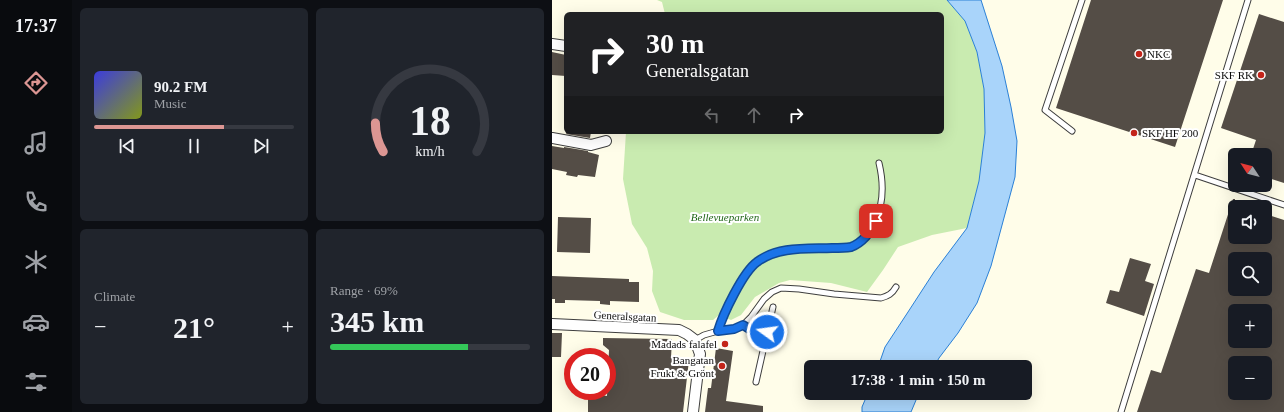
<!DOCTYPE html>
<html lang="en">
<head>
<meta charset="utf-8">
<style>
  :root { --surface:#171b24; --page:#20242c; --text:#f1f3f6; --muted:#9ea1a6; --line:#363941; --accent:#dc9693 }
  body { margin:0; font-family:"Times New Roman",serif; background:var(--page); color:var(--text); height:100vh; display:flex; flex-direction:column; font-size:15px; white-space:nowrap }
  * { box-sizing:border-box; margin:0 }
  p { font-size:13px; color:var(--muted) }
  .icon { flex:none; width:22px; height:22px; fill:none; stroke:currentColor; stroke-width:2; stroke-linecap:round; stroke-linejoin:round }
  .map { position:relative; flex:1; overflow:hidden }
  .details { display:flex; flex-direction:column; gap:8px; padding:8px; background:#0d0f14; width:480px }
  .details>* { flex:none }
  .hud { position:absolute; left:12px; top:12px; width:380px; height:122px; border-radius:6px; box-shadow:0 4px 16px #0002; background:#202124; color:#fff; overflow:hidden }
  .needle { width:26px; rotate:306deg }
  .fabs { position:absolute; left:676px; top:148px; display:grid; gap:8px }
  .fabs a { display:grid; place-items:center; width:44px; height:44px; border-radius:6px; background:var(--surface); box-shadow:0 4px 16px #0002; font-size:20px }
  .speed { position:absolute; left:12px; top:348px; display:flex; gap:8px; font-size:20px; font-weight:700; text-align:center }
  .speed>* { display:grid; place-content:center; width:52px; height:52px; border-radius:50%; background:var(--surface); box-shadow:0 4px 16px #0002; line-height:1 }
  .speed .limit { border:6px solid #d22; background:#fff; color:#111 }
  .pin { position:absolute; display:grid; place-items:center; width:34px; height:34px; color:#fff; margin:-17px; border-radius:8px; box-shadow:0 2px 6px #0006 }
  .me { position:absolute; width:44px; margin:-22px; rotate:284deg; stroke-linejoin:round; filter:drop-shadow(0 0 3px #0008) }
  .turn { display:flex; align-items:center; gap:14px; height:84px; padding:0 16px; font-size:18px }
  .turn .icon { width:52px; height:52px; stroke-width:2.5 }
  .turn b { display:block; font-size:28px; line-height:34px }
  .lanes { display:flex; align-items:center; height:38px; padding:0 16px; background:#0003; justify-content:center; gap:20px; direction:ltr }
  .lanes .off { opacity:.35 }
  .big { font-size:30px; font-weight:700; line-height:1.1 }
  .details .card { flex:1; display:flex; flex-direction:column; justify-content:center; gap:6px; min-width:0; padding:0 14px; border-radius:6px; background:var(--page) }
  .details .dial { align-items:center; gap:0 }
  .dial svg { height:104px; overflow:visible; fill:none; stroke:var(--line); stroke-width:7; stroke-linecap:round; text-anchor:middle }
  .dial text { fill:var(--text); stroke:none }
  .song { display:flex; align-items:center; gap:12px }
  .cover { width:48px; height:48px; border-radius:6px; background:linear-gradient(135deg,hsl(240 70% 55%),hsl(70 70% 35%)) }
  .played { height:4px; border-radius:2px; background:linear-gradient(90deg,var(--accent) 65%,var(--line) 65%) }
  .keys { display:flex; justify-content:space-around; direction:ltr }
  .heat { display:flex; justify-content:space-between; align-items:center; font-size:22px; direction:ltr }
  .charge { height:6px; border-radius:3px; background:linear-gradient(90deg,#34c759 69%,var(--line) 0) }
  .details .tiles { flex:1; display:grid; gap:8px; grid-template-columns:repeat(2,1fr) }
  .trip { position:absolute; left:252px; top:360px; width:228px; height:40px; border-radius:6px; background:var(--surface); box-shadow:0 4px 16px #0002; font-weight:700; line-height:40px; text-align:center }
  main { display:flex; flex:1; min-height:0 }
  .tab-bar { display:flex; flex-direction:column; width:72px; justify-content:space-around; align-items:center; background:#090b0e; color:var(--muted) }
  .tab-bar .icon { width:28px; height:28px }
  .tab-bar .active { color:var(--accent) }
  .tab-bar b { font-size:18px; color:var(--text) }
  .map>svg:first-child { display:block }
  .green { fill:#c9ebb0 }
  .water { fill:#a9d4fa; stroke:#2b80d6 }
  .building { fill:#544d46; fill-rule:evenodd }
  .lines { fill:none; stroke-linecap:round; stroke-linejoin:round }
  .lane-casing { stroke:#3e3e3e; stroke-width:7 }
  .street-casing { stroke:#3e3e3e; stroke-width:12 }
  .lane { stroke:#fff; stroke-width:5 }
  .street { stroke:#fff; stroke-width:10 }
  .route-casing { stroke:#114b97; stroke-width:10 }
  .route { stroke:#1a73e8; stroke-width:7 }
  .poi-dot { fill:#c3241a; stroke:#fff; stroke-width:1.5 }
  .labels { text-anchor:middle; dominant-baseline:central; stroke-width:4; stroke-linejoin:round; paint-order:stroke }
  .poi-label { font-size:11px; fill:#0b0b0b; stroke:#fff; text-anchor:end }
  .park-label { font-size:11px; font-style:italic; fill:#206618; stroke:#fff }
  .street-label { font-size:11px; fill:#0b0b0b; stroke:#fff }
</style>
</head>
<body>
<main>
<nav class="tab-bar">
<b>17:37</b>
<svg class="icon active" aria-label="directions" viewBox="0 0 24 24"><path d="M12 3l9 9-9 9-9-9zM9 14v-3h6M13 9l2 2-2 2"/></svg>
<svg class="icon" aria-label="music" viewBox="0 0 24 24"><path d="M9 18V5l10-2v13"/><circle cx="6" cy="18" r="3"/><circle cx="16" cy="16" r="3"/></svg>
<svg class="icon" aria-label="phone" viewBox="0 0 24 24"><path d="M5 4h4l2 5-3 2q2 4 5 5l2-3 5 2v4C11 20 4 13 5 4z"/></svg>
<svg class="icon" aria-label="climate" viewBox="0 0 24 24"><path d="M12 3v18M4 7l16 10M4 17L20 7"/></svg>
<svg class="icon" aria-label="car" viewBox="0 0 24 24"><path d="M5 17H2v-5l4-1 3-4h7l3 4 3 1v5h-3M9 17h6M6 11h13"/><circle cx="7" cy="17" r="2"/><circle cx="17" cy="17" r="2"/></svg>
<svg class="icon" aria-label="filters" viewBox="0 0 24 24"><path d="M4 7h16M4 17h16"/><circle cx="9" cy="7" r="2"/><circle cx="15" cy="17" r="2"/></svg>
</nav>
<section class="details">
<div class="tiles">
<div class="card">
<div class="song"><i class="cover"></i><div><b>90.2 FM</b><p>Music</p></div></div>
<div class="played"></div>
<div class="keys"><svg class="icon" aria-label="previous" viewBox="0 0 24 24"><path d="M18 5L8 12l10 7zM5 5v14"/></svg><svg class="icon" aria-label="pause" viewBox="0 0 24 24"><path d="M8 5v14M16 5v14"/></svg><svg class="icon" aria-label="next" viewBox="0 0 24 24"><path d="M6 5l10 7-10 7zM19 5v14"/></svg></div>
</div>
<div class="card dial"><svg viewBox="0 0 100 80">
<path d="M14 69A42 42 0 1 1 86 69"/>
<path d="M14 69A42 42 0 0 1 8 47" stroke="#dc9693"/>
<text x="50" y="56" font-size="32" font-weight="700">18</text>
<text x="50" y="72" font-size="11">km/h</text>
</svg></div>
<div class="card"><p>Climate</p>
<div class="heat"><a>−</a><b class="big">21°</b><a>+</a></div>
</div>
<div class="card"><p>Range · 69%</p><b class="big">345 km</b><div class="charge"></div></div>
</div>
</section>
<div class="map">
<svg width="732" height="412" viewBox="0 0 732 412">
  <rect width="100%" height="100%" fill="#fffde9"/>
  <path class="green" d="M105,0H395L413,21L425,52L432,89L433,133L427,181L415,228L380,235L346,247L331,270L315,292L279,283L238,280L227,283L203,297L189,315L179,320L167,315L161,320H132L108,312L100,291L101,271L95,248L80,224L71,179L74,132H390V14H113L110,2Z"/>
  <path class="water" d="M395,0H429L450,66L459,107L465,141L463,177L439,266L425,303L406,333L387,358L382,367H326L333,347L356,312L382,272L415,228L427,181L433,133L432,89L425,52L413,21Z
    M316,393H367L359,412H310V407Z"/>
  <path class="building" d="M539,0H671L623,147L504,108Z
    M707,14L732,22V183L713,177V155H699L704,140L669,128Z
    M0,52L14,55V76L0,75Z
    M15,132H39L38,138L14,134Z
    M0,146L12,148V147L36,151V152L47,155L43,177L26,175L25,177L14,175L15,172L0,169Z
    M681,199H683V237H713V214L732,220V412H585L599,370L609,373L644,269L657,273ZM683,259H713V289H683ZM683,311H713V341H683ZM683,363H713V393H683Z
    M6,217L39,218L38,253L5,252Z
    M578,258L599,264L593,281L602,284L592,316L554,303L558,290L567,292Z
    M0,276L77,279V282H87V302L58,301V305L48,304V301L13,300V303H3V299H0Z
    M0,333H10L9,357H0Z
    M51,338L120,339L119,358L137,360L131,412H36V393L55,396L57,350L51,345Z
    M164,348L181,351L174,401L211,406V412H153L156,388H159Z"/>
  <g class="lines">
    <defs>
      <path id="lane" d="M520,131L493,110L530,0
        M643,175L732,205
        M191,325L199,330L215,333L204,382
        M166,331C171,313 191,273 205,262C225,246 255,250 279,248C286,248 294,248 300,246C311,241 318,233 323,222C332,203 332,184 327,163
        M215,333L221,307
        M143,340L152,335L166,331L182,329L191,325L199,317L212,299L220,292L229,288L247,289L282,294L329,298C336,296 340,294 344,287
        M569,412L696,0"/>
      <path id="street" d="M0,44L14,46
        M0,138L39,145L54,141
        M0,324L127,330L135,334L143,340L148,354L141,412"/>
    </defs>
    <use href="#lane" class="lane-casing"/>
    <use href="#street" class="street-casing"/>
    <use href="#lane" class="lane"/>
    <use href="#street" class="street"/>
  </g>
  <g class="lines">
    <defs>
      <path id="route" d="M215,332L199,330L191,325L182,329L166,331C171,314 191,272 205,262C226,246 256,249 280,248C286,248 293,248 299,247C310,243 319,232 324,221"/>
    </defs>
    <use href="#route" class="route-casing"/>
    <use href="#route" class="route"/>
  </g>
  <g class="poi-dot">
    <circle cx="587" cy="54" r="4"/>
    <circle cx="709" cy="75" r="4"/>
    <circle cx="582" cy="133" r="4"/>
    <circle cx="173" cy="344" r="4"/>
    <circle cx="170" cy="366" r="4"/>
  </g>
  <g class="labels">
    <g class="poi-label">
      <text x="595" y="54" text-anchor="start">NKC</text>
      <text x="701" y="75">SKF RK</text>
      <text x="590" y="133" text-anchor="start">SKF HF 200</text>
      <text x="165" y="344">Madads falafel</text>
      <text x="162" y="360">Bangatan<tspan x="162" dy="13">Frukt &amp; Grönt</tspan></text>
    </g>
    <g class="park-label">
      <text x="173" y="217">Bellevueparken</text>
    </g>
    <g class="street-label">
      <text transform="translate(73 316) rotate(3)">Generalsgatan</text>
    </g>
  </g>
</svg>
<div class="fabs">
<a><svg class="needle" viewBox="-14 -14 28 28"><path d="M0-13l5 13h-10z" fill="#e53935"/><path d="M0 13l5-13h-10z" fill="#9ea1a6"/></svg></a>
<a><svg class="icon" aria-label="sound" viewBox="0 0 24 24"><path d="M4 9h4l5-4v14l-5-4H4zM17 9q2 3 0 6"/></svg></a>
<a><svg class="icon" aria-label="search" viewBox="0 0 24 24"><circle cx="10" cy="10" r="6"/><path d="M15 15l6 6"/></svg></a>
<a>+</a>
<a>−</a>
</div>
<div class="speed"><div class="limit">20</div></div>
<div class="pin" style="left:324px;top:221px;background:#d93025"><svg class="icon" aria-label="arrive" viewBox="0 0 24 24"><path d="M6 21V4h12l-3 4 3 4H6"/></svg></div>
<svg class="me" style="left:215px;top:332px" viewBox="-20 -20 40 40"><circle r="17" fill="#1a73e8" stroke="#fff" stroke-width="3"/><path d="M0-11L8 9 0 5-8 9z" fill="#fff"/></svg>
<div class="trip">17:38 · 1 min · 150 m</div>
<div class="hud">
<div class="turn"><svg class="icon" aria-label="right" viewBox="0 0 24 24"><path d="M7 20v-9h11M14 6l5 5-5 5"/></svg><div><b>30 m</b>Generalsgatan</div></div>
<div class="lanes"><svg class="icon off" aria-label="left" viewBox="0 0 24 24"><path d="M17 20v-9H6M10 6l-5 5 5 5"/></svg><svg class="icon off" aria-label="ahead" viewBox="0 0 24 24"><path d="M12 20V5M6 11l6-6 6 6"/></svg><svg class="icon" aria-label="right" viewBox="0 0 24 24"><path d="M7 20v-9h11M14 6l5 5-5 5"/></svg></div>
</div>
</div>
</main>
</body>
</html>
